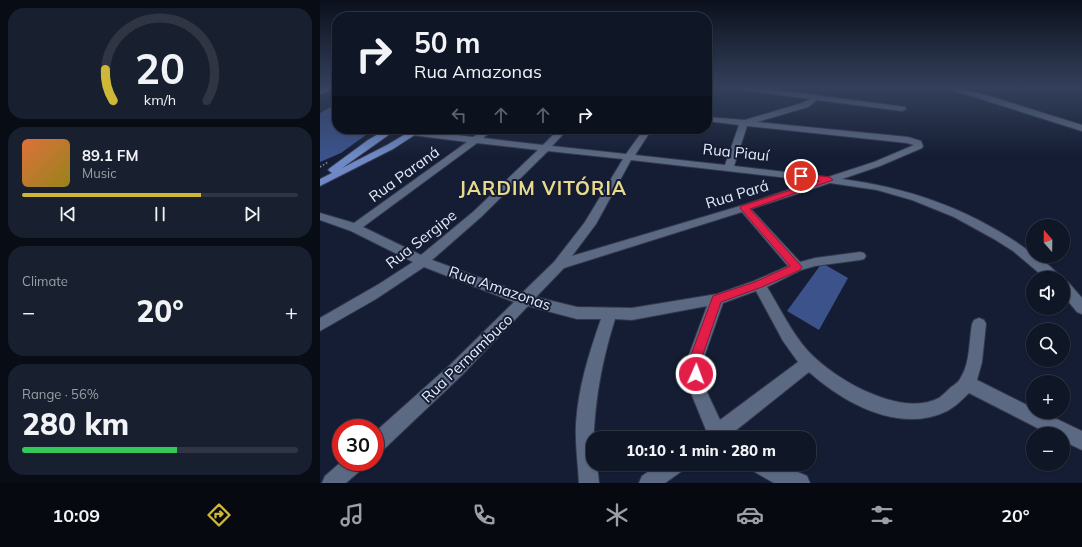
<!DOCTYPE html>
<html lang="en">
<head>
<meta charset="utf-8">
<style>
  :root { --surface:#0f1626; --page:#181f2e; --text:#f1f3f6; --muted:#9b9fa7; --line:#2f3543; --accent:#cfb837 }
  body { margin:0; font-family:Mulish,sans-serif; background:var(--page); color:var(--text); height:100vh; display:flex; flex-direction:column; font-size:15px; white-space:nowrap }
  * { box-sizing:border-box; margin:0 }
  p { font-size:13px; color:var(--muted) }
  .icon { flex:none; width:22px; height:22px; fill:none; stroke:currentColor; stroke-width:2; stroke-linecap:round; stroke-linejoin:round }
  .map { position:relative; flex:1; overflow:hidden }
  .side { display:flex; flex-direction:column; gap:8px; padding:8px; background:#080c15; width:320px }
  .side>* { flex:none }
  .top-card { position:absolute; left:12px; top:12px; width:380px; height:122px; border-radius:16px; box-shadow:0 1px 3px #0004,0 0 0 1px var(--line); background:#0f1626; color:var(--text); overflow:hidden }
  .needle { width:26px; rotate:340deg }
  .controls { position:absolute; left:706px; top:219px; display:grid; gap:8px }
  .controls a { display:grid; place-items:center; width:44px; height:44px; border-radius:50%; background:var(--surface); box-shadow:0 1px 3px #0004,0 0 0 1px var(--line); font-size:20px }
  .speed { position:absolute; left:12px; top:419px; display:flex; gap:8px; font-size:20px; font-weight:700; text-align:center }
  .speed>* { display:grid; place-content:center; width:52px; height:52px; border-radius:50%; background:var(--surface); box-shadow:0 1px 3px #0004,0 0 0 1px var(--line); line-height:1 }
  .speed .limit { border:6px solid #d22; background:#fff; color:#111 }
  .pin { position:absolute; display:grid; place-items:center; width:34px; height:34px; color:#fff; margin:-17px; border:2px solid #fff; border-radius:50%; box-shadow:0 1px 4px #0007 }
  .me { position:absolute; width:44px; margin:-22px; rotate:2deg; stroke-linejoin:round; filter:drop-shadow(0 0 3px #0008) }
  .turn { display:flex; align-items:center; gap:14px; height:84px; padding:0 16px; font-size:18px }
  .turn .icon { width:52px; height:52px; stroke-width:2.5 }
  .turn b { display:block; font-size:28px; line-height:34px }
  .lanes { display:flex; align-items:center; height:38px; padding:0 16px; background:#0003; justify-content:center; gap:20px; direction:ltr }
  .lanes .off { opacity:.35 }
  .big { font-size:30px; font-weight:800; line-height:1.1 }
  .side .tile { flex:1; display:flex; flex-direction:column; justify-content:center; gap:6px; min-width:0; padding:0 14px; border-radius:16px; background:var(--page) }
  .side .dial { align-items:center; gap:0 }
  .dial svg { height:104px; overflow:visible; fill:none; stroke:var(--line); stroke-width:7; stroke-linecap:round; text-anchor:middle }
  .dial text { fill:var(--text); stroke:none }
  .song { display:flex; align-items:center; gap:12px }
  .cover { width:48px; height:48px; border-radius:6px; background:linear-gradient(135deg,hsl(20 70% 55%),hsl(50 70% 35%)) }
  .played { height:4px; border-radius:2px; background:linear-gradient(90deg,var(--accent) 65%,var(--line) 65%) }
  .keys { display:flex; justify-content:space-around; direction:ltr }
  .heat { display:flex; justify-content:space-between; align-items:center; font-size:22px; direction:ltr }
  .charge { height:6px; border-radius:3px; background:linear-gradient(90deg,#34c759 56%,var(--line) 0) }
  .trip { position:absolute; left:266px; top:431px; width:230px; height:40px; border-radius:16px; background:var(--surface); box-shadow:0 1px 3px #0004,0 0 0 1px var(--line); font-weight:800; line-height:40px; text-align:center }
  .tab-bar { display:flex; height:64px; justify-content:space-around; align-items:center; background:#06090f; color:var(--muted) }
  .tab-bar .icon { width:28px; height:28px }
  .tab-bar .current { color:var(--accent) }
  .tab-bar b { font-size:18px; color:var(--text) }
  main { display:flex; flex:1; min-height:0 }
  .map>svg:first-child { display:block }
  .water { fill:#3b528b }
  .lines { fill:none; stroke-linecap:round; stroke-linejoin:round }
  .minor-casing { stroke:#34384c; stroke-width:2 }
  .major-casing { stroke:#34384c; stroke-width:2 }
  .path { stroke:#848c9f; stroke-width:1.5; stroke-dasharray:1.5 2; stroke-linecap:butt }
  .minor { fill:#5c6983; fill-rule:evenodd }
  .major { fill:#6e89c5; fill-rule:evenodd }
  .route { fill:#e11d48; stroke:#92132f }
  .labels { text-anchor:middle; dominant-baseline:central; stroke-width:4; stroke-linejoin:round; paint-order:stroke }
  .street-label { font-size:15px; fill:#e4ebfb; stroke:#141d33 }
  .district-label { font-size:19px; font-weight:bold; letter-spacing:1px; fill:#e9d98b; stroke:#141d33 }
</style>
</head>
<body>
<main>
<section class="side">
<div class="tile dial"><svg viewBox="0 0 100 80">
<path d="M14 69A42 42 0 1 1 86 69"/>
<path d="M14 69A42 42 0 0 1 8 45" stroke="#cfb837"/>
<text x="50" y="56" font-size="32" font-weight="700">20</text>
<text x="50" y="72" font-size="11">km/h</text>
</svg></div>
<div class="tile">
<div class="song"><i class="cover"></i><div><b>89.1 FM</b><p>Music</p></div></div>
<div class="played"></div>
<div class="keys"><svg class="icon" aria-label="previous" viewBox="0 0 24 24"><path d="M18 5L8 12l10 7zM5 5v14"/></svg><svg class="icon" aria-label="pause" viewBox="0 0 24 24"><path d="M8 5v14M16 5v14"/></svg><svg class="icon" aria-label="next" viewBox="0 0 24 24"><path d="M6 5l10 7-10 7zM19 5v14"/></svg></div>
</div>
<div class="tile"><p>Climate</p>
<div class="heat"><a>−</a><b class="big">20°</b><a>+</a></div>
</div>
<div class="tile"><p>Range · 56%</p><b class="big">280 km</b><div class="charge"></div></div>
</section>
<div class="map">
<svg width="762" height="483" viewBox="0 0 762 483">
  <rect width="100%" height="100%" fill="#141d33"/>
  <path class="water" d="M17,103V129H54L21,153L0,162V113Z
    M502,263L528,278L499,330L467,311Z"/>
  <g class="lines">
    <defs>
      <path id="minor" d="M420,88H442L585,107L586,109L582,111L497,100L488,107L437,122L588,137L601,141L603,146L602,148L560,166L522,179C592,188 657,212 713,254V256C720,256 737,272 741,278H725L693,251L674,239L634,217L592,200L557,190L510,183L431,209L480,262L495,258L540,252L544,253L546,256L544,259L540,260L495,266L481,270L447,287C460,308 471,332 488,351C514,379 580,418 619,398C623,395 627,391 630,388C634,385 639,382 641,377C650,363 649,341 652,324L654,320L659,318L664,320L666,324L662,362L657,380L713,408V412H722L762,431V450L743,441V434H729L649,393C643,399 635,407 627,411C580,434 525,404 489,372L410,435L411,438H383L386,430L369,388L367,360L387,306L312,320L295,319C279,370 273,413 273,464H277L279,483H259C258,464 255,444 256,424C258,388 269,353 281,319H257L208,306L142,375L62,451L55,453V432L130,365L194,302L104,267L56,299L0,331V318L59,284L93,262L31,231L0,220V213L34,223L147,142L92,135L91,133L92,131L95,130L153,137L165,129H174L163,138L223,145L239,129H248L232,146L306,154L324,129H332L315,155L405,165L419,125L387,121V117L425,120L482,103L491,99L423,90ZM427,126L587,143L594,145L554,162L508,177L414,166ZM157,143L218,150L153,212L101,255L43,227ZM228,151L303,159L265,222L234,262L202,293L112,260L161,217ZM311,160L495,181L420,206L252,256L276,224ZM422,212L468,266L434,281L397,294L312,308L257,307L216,297L244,268ZM436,291L463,341L478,362L400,420L385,388L383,360L403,303Z
        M626,88H639L669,96L762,125V131Z
        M743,281L748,282L762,298V314L757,312L743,295Z
        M21,462H45L42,469L26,483H2L5,476Z
        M339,464H365L362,471L345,483H319L322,476Z
        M430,464H459L487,476L490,483H454L433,471Z"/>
      <path id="major" d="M3,88H14L0,94V90Z
        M67,129H77L22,168L67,145L94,129H104L73,149L0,186V179L12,173L8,170L10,168L48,140Z"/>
    </defs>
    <use href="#minor" class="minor-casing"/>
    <use href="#major" class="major-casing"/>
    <path class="path" d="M0,167L8,162"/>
    <use href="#minor" class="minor"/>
    <use href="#major" class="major"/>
  </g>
  <linearGradient id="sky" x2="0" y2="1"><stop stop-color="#0b101c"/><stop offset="0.56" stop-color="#34405b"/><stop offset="1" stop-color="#34405b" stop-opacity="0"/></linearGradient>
  <rect width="762" height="156" fill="url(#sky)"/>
  <path class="route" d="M481,174L510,177L513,180L430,209L482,267L480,270L442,287L401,302L381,360L382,374L380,378L376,380L372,378L369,360L393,296L435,282L470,266L420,208L421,206L499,181L478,178L477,176Z"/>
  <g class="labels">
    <g class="street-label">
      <text transform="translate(416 152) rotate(6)">Rua Piauí</text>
      <text transform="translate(84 174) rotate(-36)">Rua Paraná</text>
      <text transform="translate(417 194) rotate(-17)">Rua Pará</text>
      <text transform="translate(101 239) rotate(-38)">Rua Sergipe</text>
      <text transform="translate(180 288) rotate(19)">Rua Amazonas</text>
      <text transform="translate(147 358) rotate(-44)">Rua Pernambuco</text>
    </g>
    <g class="district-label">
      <text x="223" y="188">JARDIM VITÓRIA</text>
    </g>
  </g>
</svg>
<div class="controls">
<a><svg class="needle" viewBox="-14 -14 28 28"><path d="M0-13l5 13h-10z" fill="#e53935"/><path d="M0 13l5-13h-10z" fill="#9b9fa7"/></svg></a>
<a><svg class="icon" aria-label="sound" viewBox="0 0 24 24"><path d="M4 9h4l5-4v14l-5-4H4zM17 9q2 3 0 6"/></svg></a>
<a><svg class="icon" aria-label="search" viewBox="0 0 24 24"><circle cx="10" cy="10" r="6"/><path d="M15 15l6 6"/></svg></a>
<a>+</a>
<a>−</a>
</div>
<div class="speed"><div class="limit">30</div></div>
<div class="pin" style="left:481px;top:176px;background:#d93025"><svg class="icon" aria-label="arrive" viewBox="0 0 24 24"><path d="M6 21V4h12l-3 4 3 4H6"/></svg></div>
<svg class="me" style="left:376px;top:374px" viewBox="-20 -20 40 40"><circle r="17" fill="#e11d48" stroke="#fff" stroke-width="3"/><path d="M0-11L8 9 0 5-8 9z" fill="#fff"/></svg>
<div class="trip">10:10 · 1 min · 280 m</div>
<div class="top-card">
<div class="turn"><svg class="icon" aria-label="right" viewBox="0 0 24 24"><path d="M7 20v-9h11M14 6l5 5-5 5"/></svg><div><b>50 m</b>Rua Amazonas</div></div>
<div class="lanes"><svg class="icon off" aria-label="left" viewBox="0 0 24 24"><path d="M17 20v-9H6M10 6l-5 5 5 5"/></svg><svg class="icon off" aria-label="ahead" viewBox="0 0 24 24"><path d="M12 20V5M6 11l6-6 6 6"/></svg><svg class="icon off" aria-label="ahead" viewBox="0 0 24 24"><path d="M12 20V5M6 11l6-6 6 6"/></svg><svg class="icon" aria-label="right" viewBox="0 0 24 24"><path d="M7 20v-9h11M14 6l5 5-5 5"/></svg></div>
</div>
</div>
</main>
<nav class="tab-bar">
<b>10:09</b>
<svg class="icon current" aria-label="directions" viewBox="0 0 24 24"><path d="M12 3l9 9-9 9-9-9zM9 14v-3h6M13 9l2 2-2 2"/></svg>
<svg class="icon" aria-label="music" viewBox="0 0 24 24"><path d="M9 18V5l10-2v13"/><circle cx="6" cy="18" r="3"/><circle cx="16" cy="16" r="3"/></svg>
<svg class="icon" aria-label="phone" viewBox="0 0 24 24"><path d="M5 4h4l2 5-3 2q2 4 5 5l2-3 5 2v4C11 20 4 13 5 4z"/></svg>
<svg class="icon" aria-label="climate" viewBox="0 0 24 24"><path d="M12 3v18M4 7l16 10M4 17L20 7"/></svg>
<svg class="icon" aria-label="car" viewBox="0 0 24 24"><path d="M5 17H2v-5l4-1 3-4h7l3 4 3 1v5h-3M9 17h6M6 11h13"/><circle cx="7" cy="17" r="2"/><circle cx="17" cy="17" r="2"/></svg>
<svg class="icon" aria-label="filters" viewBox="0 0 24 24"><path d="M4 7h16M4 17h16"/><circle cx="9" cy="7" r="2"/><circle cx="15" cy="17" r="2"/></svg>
<b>20°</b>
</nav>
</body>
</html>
